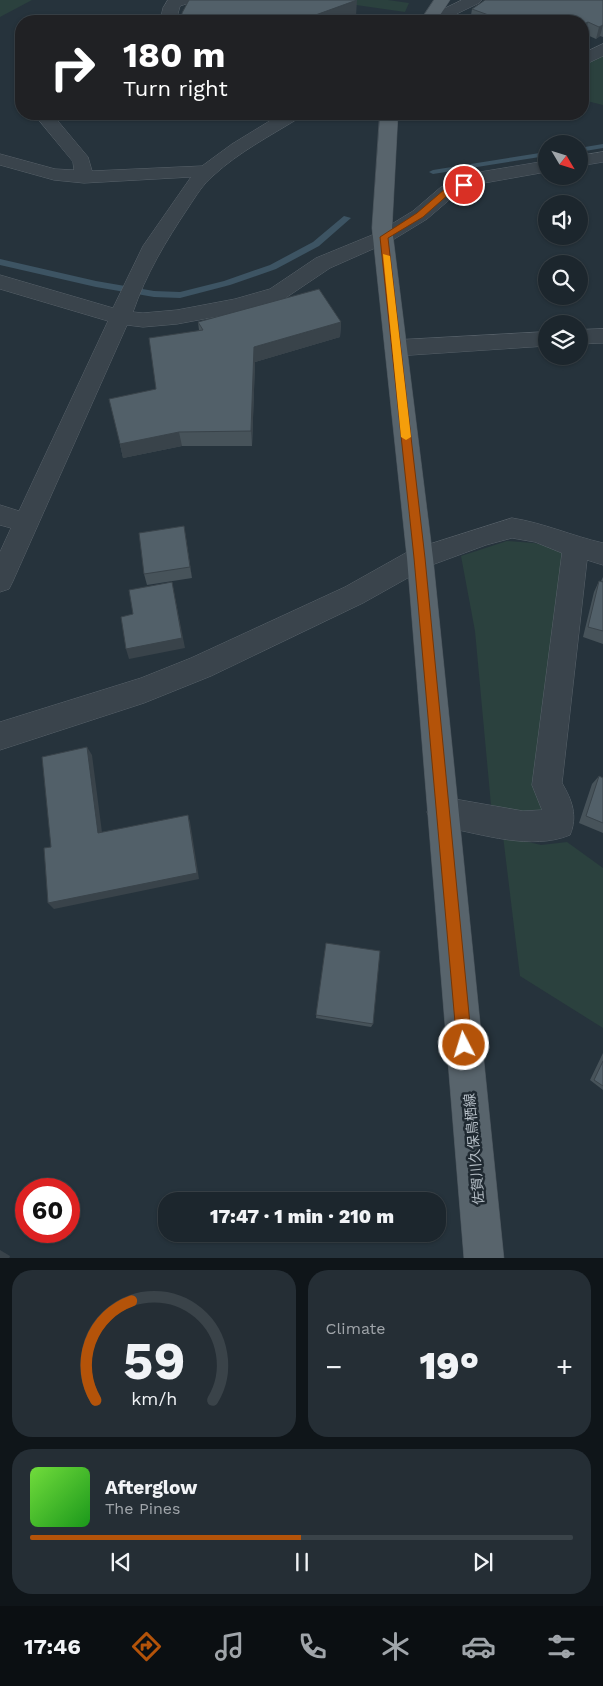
<!DOCTYPE html>
<html lang="en">
<head>
<meta charset="utf-8">
<style>
  :root { --surface:#1c262d; --page:#252e35; --text:#f1f3f6; --muted:#a0a5aa; --line:#3a4349; --accent:#b45309 }
  body { margin:0; font-family:"Work Sans","Noto Sans JP",sans-serif; background:var(--page); color:var(--text); height:100vh; display:flex; flex-direction:column; font-size:19px; white-space:nowrap }
  * { box-sizing:border-box; margin:0 }
  p { font-size:16px; color:var(--muted) }
  .icon { flex:none; width:28px; height:28px; fill:none; stroke:currentColor; stroke-width:2; stroke-linecap:round; stroke-linejoin:round }
  .map { position:relative; height:1258px; overflow:hidden }
  .panel { display:flex; flex-direction:column; gap:12px; padding:12px; background:#0f1519; flex:1 }
  .panel>* { flex:none }
  .top-card { position:absolute; left:15px; top:15px; width:574px; height:105px; border-radius:20px; box-shadow:0 1px 4px #0004,0 0 0 1px var(--line); background:#202124; color:#fff; overflow:hidden }
  .needle { width:32px; rotate:128deg }
  .tools { position:absolute; left:538px; top:135px; display:grid; gap:10px }
  .tools a { display:grid; place-items:center; width:50px; height:50px; border-radius:50%; background:var(--surface); box-shadow:0 1px 4px #0004,0 0 0 1px var(--line); font-size:25px }
  .speed { position:absolute; left:15px; top:1178px; display:flex; gap:10px; font-size:25px; font-weight:700; text-align:center }
  .speed>* { display:grid; place-content:center; width:65px; height:65px; border-radius:50%; background:var(--surface); box-shadow:0 1px 4px #0004,0 0 0 1px var(--line); line-height:1 }
  .speed .limit { border:8px solid #d22; background:#fff; color:#111 }
  .pin { position:absolute; display:grid; place-items:center; width:42px; height:42px; color:#fff; margin:-21px; border:2px solid #fff; border-radius:50%; box-shadow:0 1px 5px #0007 }
  .me { position:absolute; width:55px; margin:-28px; rotate:355deg; stroke-linejoin:round; filter:drop-shadow(0 0 4px #0008) }
  .turn { display:flex; align-items:center; gap:18px; height:105px; padding:0 25px; font-size:22px }
  .turn .icon { width:65px; height:65px; stroke-width:2.5 }
  .turn b { display:block; font-size:35px; line-height:42px }
  .big { font-size:38px; font-weight:800; line-height:1.1 }
  .panel .tile { flex:1; display:flex; flex-direction:column; justify-content:center; gap:8px; min-width:0; padding:0 18px; border-radius:20px; background:var(--page) }
  .panel .dial { align-items:center; gap:0 }
  .dial svg { height:130px; overflow:visible; fill:none; stroke:var(--line); stroke-width:7; stroke-linecap:round; text-anchor:middle }
  .dial text { fill:var(--text); stroke:none }
  .song { display:flex; align-items:center; gap:15px }
  .cover { width:60px; height:60px; border-radius:8px; background:linear-gradient(135deg,hsl(100 70% 55%),hsl(120 70% 35%)) }
  .played { height:5px; border-radius:2px; background:linear-gradient(90deg,var(--accent) 50%,var(--line) 50%) }
  .keys { display:flex; justify-content:space-around; direction:ltr }
  .heat { display:flex; justify-content:space-between; align-items:center; font-size:28px; direction:ltr }
  .panel .tiles { flex:1; display:grid; gap:12px; grid-template-columns:1fr 1fr }
  .tile:last-child { grid-column:span 2 }
  .trip { position:absolute; left:158px; top:1192px; width:288px; height:50px; border-radius:20px; background:var(--surface); box-shadow:0 1px 4px #0004,0 0 0 1px var(--line); font-weight:800; line-height:50px; text-align:center }
  .tab-bar { display:flex; height:80px; justify-content:space-around; align-items:center; background:#0b0f12; color:var(--muted) }
  .tab-bar .icon { width:35px; height:35px }
  .tab-bar .active { color:var(--accent) }
  .tab-bar b { font-size:22px; color:var(--text) }
  .map>svg:first-child { display:block }
  .green { fill:#2b413e }
  .lines { fill:none; stroke-linecap:round; stroke-linejoin:round }
  .stream { fill:#3d5463; fill-rule:evenodd }
  .minor-casing { stroke:#58626a; stroke-width:1 }
  .major-casing { stroke:#465058; stroke-width:1 }
  .minor { fill:#3a444c; fill-rule:evenodd }
  .major { fill:#58646c; fill-rule:evenodd }
  .wall { fill:#47535a }
  .shaded-wall { fill:#39434a }
  .building { fill:#526069; stroke:#39434a }
  .route { fill:#b45309; stroke:#753606 }
  .slow { fill:#f59e0b }
  .labels { text-anchor:middle; dominant-baseline:central; stroke-width:5; stroke-linejoin:round; paint-order:stroke }
  .street-label { font-size:14px; fill:#b6bfc7; stroke:#1f2931 }
</style>
</head>
<body>
<div class="map">
<svg width="603" height="1259" viewBox="0 0 603 1259">
  <rect width="100%" height="100%" fill="#26333c"/>
  <path class="green" d="M0,0H32L0,17Z
    M332,0H388L409,3L405,12L335,2Z
    M603,54V105L583,100L582,66Z
    M507,541L534,543L570,551L543,808L531,816L491,805L475,631L461,556Z
    M503,836L541,845L567,842L603,868V1028L520,976Z"/>
  <g class="lines">
    <path class="stream" d="M603,144V148L579,152V148Z
      M546,152V156L433,174L429,172L433,170Z
      M344,216L351,218L319,246L276,269L230,285L180,298L154,297L96,287L0,265V259L96,281L154,291L180,292L224,281L270,265L313,242Z"/>
    <defs>
      <path id="minor" d="M168,0H192L189,3L180,6L176,21H160L163,8Z
        M462,0H482L479,3L442,21H422L425,18Z
        M603,44V56L582,66V54Z
        M34,114H52L88,157L92,171L202,166L232,144L281,114H302L299,118C270,136 239,152 214,175C203,184 196,196 188,208C166,241 146,274 133,312L143,313L177,310L235,299L270,289L316,258L377,233L413,211L441,187L480,172L546,161V172L484,183L455,195L427,219L391,241L330,268L284,299L236,313L177,324L143,327L127,325L13,581L9,589L0,592V552L11,528L0,525V505L19,511L108,321L0,289V275L113,308L143,246L191,177L84,183L54,180L0,165V154L55,169L74,170L73,162Z
        M603,152V162L579,166V156Z
        M603,329V343L579,344V330Z
        M546,332V346L396,356L388,353L385,348L388,343L396,340Z
        M512,518C544,523 572,536 603,543V565L587,560L562,783C572,800 578,816 570,835C531,851 483,834 443,827L432,823L427,812L432,801L443,797L523,811L542,810L532,785L562,553L535,542L512,538L486,545L429,566L363,603L211,676L144,703L0,750V722L141,678L191,658L345,587L411,550Z"/>
      <path id="major" d="M434,0H450L436,21H420Z
        M380,114H398L392,228L433,558L504,1259H464L407,558L372,228Z"/>
    </defs>
    <use href="#minor" class="minor-casing"/>
    <use href="#major" class="major-casing"/>
    <use href="#minor" class="minor"/>
    <use href="#major" class="major"/>
  </g>
  <path class="wall" d="M603,0V37L600,36L596,39L585,34L582,35V21H470L472,9Z
    M198,322H341L340,337L255,362L252,446H182L123,458L120,444L156,389L199,330Z
    M184,526L192,578L147,585L144,574Z
    M603,577V644L583,637L594,592L599,581H601Z
    M599,776L603,778V833L579,823L592,784Z
    M326,943L373,1024L371,1027L316,1018Z
    M603,1053V1090L590,1080Z"/>
  <path class="shaded-wall" d="M357,0L356,16L342,21H299Z
    M588,22L585,34L582,35V25Z
    M603,25L600,36L596,39L599,27Z
    M341,322L340,337L255,362L252,446L251,431L254,347Z
    M179,432L182,446L123,458L120,444Z
    M184,526L186,538L192,578L190,567Z
    M172,582L185,648L129,659L126,649Z
    M87,747L92,755L103,840L98,833Z
    M188,815L190,822L199,879L54,909L48,903Z
    M0,1250L10,1256L9,1259H0Z"/>
  <path class="building" d="M189,0H357L299,21H182V13Z
    M485,0H603V25L599,27L588,22L582,25V21H501L502,20L472,9Z
    M319,289L341,322L254,347L251,431L179,432L120,444L109,399L156,389L149,338L203,330L198,322Z
    M184,526L190,567L144,574L139,533Z
    M599,581L603,582V581V631L588,627Z
    M172,582L182,638L126,649L121,617L133,614L129,590Z
    M87,747L98,833L188,815L197,873L48,903L44,848L51,847L42,757Z
    M599,776L603,778V823L586,816Z
    M326,943L380,951L373,1024L316,1015Z
    M603,1061V1086L594,1080Z"/>
  <path class="route" d="M464,182L467,183V186L450,193L423,217L388,238L425,558L472,1045L469,1050L464,1052L459,1050L457,1045L414,558L380,237L417,213L445,189Z"/>
  <path class="slow" d="M383,254L390,256L411,437L406,440L401,437Z"/>
  <g class="labels">
    <g class="street-label">
      <text transform="translate(474 1149) rotate(-95)">佐賀川久保鳥栖線</text>
    </g>
  </g>
</svg>
<div class="tools">
<a><svg class="needle" viewBox="-14 -14 28 28"><path d="M0-13l5 13h-10z" fill="#e53935"/><path d="M0 13l5-13h-10z" fill="#a0a5aa"/></svg></a>
<a><svg class="icon" aria-label="sound" viewBox="0 0 24 24"><path d="M4 9h4l5-4v14l-5-4H4zM17 9q2 3 0 6"/></svg></a>
<a><svg class="icon" aria-label="search" viewBox="0 0 24 24"><circle cx="10" cy="10" r="6"/><path d="M15 15l6 6"/></svg></a>
<a><svg class="icon" aria-label="layers" viewBox="0 0 24 24"><path d="M12 4l9 5-9 5-9-5zM3 14l9 5 9-5"/></svg></a>
</div>
<div class="speed"><div class="limit">60</div></div>
<div class="pin" style="left:464px;top:185px;background:#d93025"><svg class="icon" aria-label="arrive" viewBox="0 0 24 24"><path d="M6 21V4h12l-3 4 3 4H6"/></svg></div>
<svg class="me" style="left:464px;top:1045px" viewBox="-20 -20 40 40"><circle r="17" fill="#b45309" stroke="#fff" stroke-width="3"/><path d="M0-11L8 9 0 5-8 9z" fill="#fff"/></svg>
<div class="trip">17:47 · 1 min · 210 m</div>
<div class="top-card">
<div class="turn"><svg class="icon" aria-label="right" viewBox="0 0 24 24"><path d="M7 20v-9h11M14 6l5 5-5 5"/></svg><div><b>180 m</b>Turn right</div></div>
</div>
</div>
<section class="panel">
<div class="tiles">
<div class="tile dial"><svg viewBox="0 0 100 80">
<path d="M14 69A42 42 0 1 1 86 69"/>
<path d="M14 69A42 42 0 0 1 36 8" stroke="#b45309"/>
<text x="50" y="56" font-size="32" font-weight="700">59</text>
<text x="50" y="72" font-size="11">km/h</text>
</svg></div>
<div class="tile"><p>Climate</p>
<div class="heat"><a>−</a><b class="big">19°</b><a>+</a></div>
</div>
<div class="tile">
<div class="song"><i class="cover"></i><div><b>Afterglow</b><p>The Pines</p></div></div>
<div class="played"></div>
<div class="keys"><svg class="icon" aria-label="previous" viewBox="0 0 24 24"><path d="M18 5L8 12l10 7zM5 5v14"/></svg><svg class="icon" aria-label="pause" viewBox="0 0 24 24"><path d="M8 5v14M16 5v14"/></svg><svg class="icon" aria-label="next" viewBox="0 0 24 24"><path d="M6 5l10 7-10 7zM19 5v14"/></svg></div>
</div>
</div>
</section>
<nav class="tab-bar">
<b>17:46</b>
<svg class="icon active" aria-label="directions" viewBox="0 0 24 24"><path d="M12 3l9 9-9 9-9-9zM9 14v-3h6M13 9l2 2-2 2"/></svg>
<svg class="icon" aria-label="music" viewBox="0 0 24 24"><path d="M9 18V5l10-2v13"/><circle cx="6" cy="18" r="3"/><circle cx="16" cy="16" r="3"/></svg>
<svg class="icon" aria-label="phone" viewBox="0 0 24 24"><path d="M5 4h4l2 5-3 2q2 4 5 5l2-3 5 2v4C11 20 4 13 5 4z"/></svg>
<svg class="icon" aria-label="climate" viewBox="0 0 24 24"><path d="M12 3v18M4 7l16 10M4 17L20 7"/></svg>
<svg class="icon" aria-label="car" viewBox="0 0 24 24"><path d="M5 17H2v-5l4-1 3-4h7l3 4 3 1v5h-3M9 17h6M6 11h13"/><circle cx="7" cy="17" r="2"/><circle cx="17" cy="17" r="2"/></svg>
<svg class="icon" aria-label="filters" viewBox="0 0 24 24"><path d="M4 7h16M4 17h16"/><circle cx="9" cy="7" r="2"/><circle cx="15" cy="17" r="2"/></svg>
</nav>
</body>
</html>
